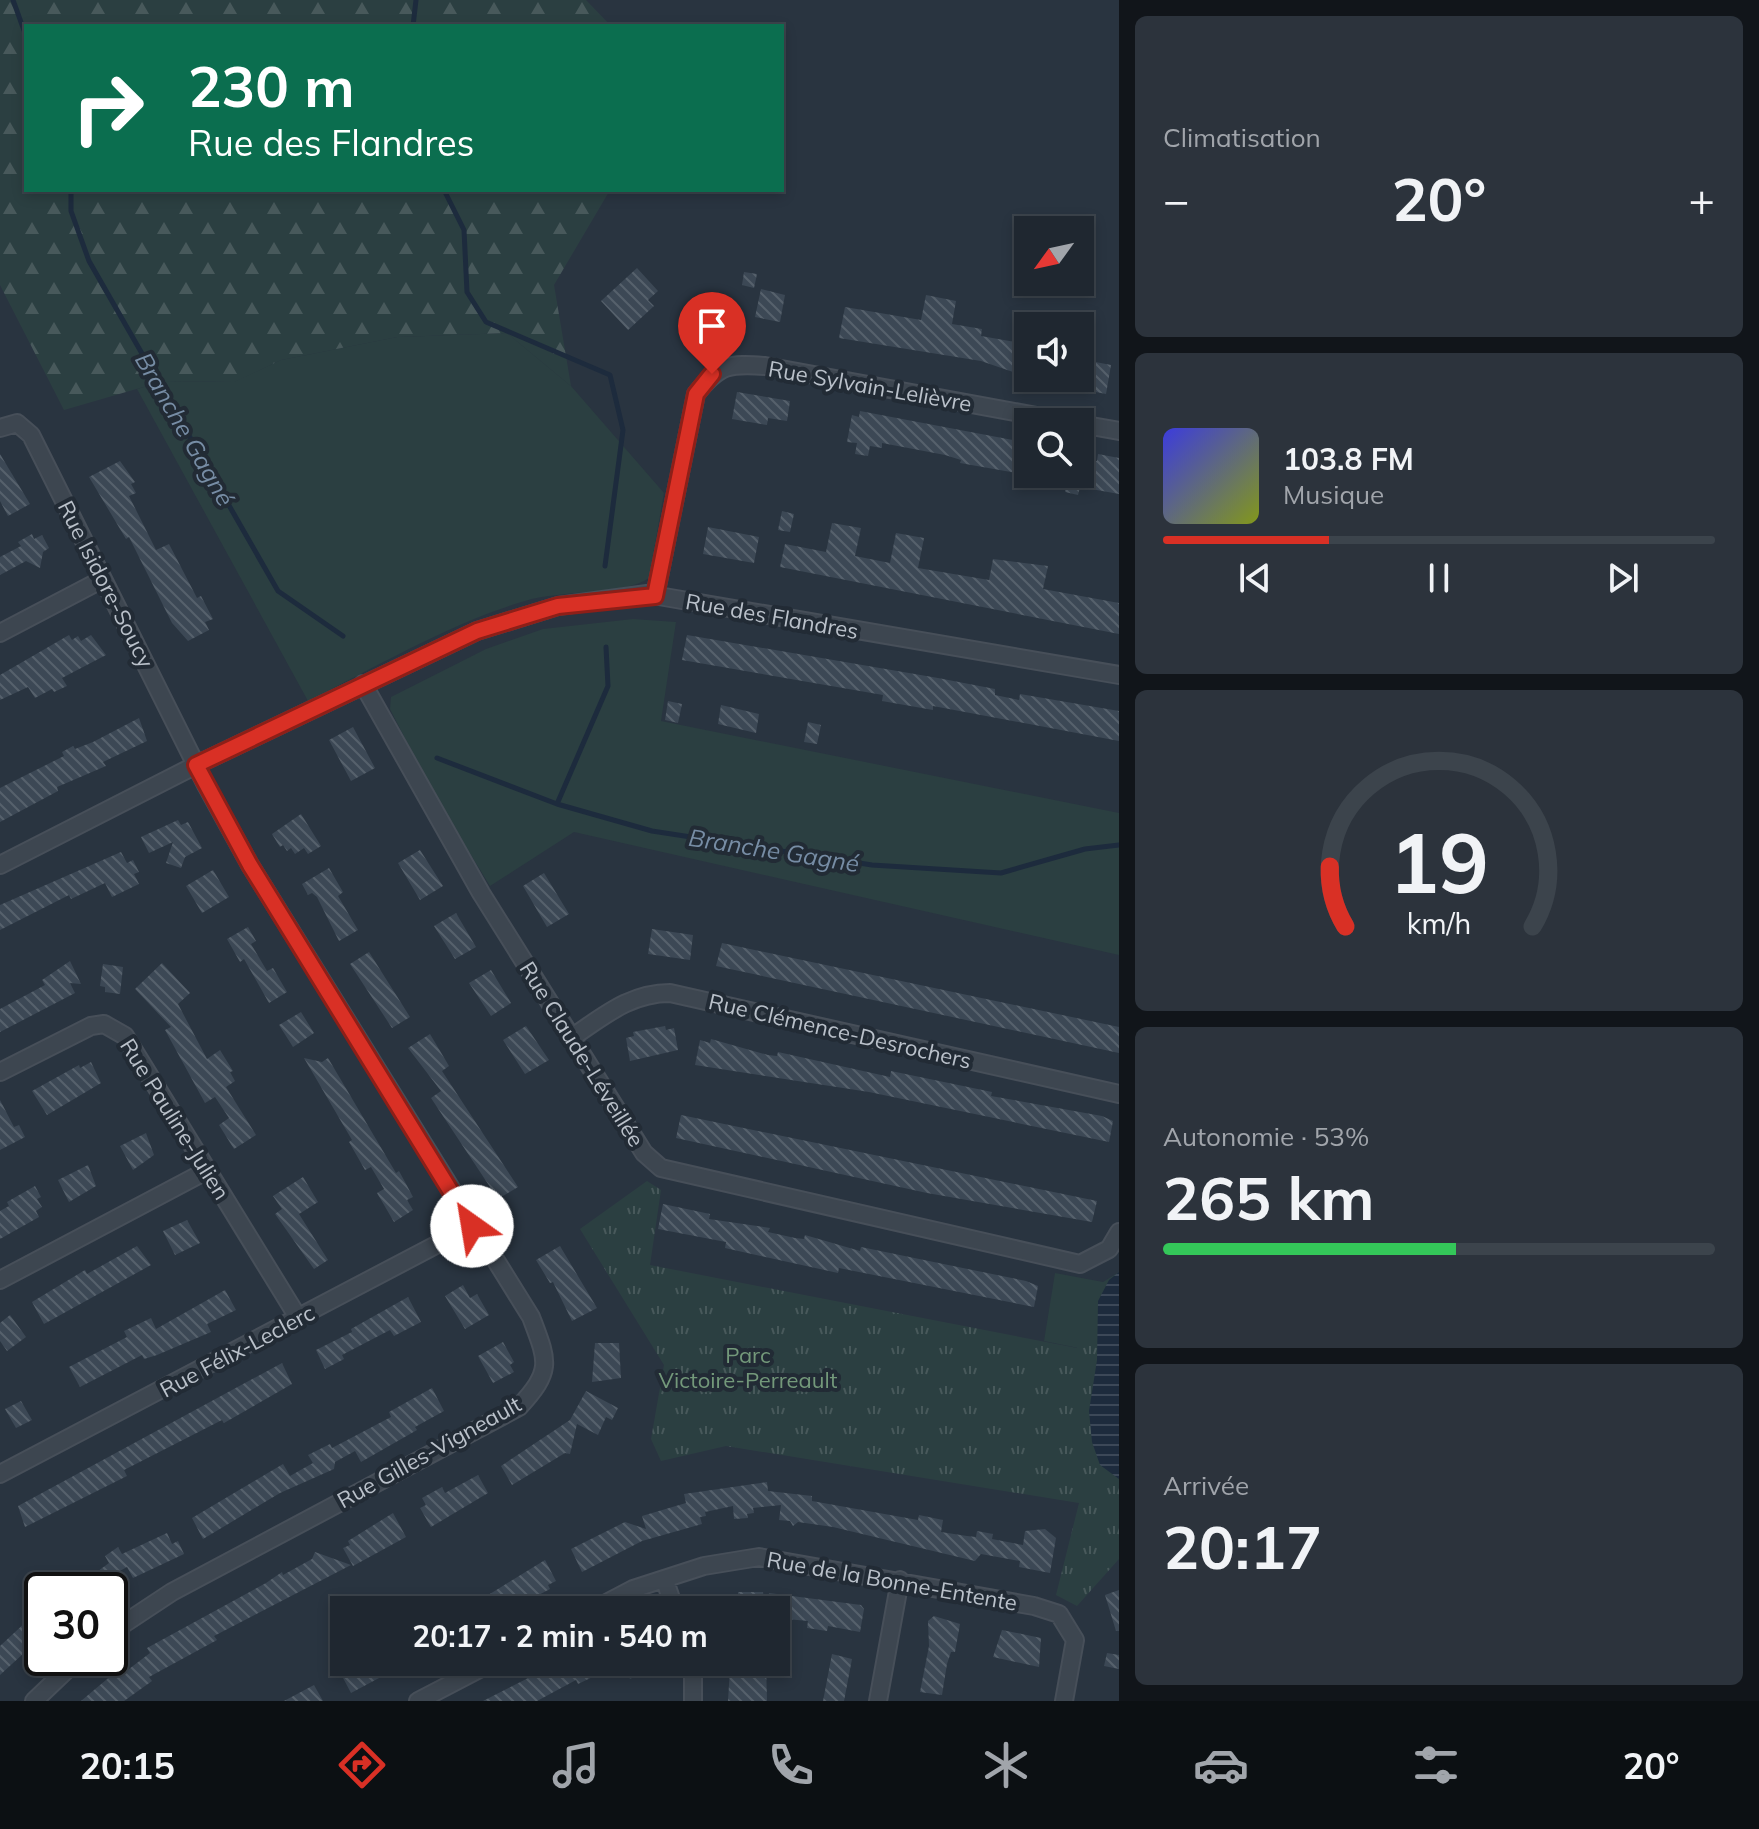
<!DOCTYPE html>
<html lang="fr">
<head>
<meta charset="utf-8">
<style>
  :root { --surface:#1f2730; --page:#2c333c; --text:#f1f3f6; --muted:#a1a5ab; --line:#3c444c; --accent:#d93025 }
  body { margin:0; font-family:Mulish,sans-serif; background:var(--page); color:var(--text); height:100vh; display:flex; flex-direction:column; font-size:30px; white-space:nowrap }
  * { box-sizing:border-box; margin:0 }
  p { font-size:26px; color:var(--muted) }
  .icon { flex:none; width:44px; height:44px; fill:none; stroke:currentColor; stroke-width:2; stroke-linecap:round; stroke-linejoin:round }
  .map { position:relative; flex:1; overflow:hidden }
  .side { display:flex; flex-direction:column; gap:16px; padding:16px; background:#11151a; width:640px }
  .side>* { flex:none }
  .top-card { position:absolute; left:24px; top:24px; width:760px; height:168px; border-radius:0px; box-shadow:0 4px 12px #0003,0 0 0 2px var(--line); background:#0b6e4f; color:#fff; overflow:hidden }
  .needle { width:52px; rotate:237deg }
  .fabs { position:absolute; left:1014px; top:216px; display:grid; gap:16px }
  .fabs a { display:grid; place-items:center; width:80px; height:80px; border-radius:0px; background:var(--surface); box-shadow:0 4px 12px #0003,0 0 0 2px var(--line); font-size:40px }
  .speed { position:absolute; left:24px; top:1572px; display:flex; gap:16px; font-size:40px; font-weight:700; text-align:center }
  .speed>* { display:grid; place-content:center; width:104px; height:104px; border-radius:50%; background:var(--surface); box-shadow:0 4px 12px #0003,0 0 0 2px var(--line); line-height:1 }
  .speed .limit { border:4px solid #111; border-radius:12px; background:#fff; color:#111 }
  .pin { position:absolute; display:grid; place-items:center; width:68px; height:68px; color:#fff; margin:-82px -34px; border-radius:50% 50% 50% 0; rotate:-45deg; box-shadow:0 0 8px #0007 }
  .pin .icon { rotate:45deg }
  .me { position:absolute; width:88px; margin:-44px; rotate:328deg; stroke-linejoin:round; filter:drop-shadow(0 0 6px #0008) }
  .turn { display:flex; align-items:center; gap:28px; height:168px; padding:0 32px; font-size:36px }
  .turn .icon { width:104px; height:104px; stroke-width:2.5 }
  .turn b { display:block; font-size:56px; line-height:68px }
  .big { font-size:60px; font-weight:700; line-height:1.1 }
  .side .widget { flex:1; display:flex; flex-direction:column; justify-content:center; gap:12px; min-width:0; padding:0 28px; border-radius:12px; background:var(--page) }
  .side .dial { align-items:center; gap:0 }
  .dial svg { height:208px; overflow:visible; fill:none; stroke:var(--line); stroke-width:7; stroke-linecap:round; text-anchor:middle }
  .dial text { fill:var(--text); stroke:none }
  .song { display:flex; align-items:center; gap:24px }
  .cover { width:96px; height:96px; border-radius:12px; background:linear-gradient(135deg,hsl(240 70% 55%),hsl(70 70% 35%)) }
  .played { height:8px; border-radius:4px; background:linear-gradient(90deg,var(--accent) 30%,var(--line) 30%) }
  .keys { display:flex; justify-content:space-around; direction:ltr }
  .heat { display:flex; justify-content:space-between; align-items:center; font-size:44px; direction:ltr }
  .charge { height:12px; border-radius:6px; background:linear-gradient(90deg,#34c759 53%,var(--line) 0) }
  .trip { position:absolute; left:330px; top:1596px; width:460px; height:80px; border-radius:0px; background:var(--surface); box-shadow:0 4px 12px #0003,0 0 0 2px var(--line); font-weight:700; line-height:80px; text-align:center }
  .dock { display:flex; height:128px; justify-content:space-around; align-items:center; background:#0c1013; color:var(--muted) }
  .dock .icon { width:56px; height:56px }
  .dock .selected { color:var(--accent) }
  .dock b { font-size:36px; color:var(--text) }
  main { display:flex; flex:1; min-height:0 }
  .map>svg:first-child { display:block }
  .grass { fill:#2b3f41 }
  .forest { fill:url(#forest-firs) }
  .park { fill:url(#park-tufts) }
  .water { fill:url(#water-rules) }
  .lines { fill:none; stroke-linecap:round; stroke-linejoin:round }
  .stream { stroke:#1d2b3d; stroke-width:5 }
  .building { fill:url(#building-back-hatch) }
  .minor-casing { stroke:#474f59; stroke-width:20 }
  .minor { stroke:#3d4650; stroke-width:16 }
  .route-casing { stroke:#8d1f18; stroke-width:20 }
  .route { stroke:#d93025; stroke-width:14 }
  .labels { text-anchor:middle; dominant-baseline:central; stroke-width:8; stroke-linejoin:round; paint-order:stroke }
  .street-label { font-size:22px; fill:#bac1ca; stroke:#222b35 }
  .park-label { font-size:22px; fill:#73987a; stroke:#222b35 }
  .water-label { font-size:24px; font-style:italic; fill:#778da5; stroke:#222b35 }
</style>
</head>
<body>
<main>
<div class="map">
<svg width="1119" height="1701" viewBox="0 0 1119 1701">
  <defs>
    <pattern id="forest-firs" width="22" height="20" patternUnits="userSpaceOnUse" patternTransform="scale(2)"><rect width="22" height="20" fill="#2b3f41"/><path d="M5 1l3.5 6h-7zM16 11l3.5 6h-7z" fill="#48595b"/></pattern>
    <pattern id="park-tufts" width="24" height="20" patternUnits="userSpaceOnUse" patternTransform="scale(2)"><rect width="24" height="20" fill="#2b3f41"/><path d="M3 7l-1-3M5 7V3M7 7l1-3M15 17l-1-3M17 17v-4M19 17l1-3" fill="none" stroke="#48595b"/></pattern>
    <pattern id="water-rules" width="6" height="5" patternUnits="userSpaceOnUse" patternTransform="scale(2)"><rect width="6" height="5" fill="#1d2b3d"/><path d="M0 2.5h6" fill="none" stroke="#3c4858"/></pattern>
    <pattern id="building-back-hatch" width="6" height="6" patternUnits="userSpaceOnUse" patternTransform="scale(2)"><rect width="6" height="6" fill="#3c4855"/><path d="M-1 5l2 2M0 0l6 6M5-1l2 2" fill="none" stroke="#56616c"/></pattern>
  </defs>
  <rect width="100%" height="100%" fill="#293440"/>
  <path class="grass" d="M507,333L571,386L664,493L649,578C625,595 559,590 525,601C450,623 378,666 308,701L137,389L164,381L233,382L281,360L397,337Z
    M633,619L676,622L661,721L1119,813V955L574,832L490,886L434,795L390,709L391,697L486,649L543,629Z
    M1119,1272V1337L1078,1348L1044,1341L1055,1273L1103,1282Z"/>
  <path class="forest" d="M0,0H586L611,26H26V190H610L554,285L571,386L507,333L397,337L281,360L234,382L164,381L64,410L0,285Z"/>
  <path class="park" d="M647,1181L661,1190L650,1265L1077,1348L1082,1331L1119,1337V1559L1077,1606L1056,1595L1079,1503L726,1446L661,1461L651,1439L664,1365L580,1229Z"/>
  <path class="water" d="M1119,1272V1479L1100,1465L1092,1442L1089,1411L1097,1360L1098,1301L1109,1280Z"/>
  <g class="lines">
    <path class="stream" d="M13,0L26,36
      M413,26L416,0
      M71,190V211L89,261L278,591L343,636
      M444,190L464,230L467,292L486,322L610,375L623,430L605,566
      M437,758L557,804L652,831L872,865L1001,873L1085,849L1119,845
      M557,804L608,686L606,647"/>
  </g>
  <path class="building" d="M637,268L658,291L648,300L654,306L628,330L601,301Z
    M744,272L757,274L754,288L742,285Z
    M761,289L785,295L780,322L755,317Z
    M926,295L956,301L952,324L982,329L981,336L1021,343L1016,373L981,361L839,338L845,307L921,320Z
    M1080,359L1111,365L1106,394L1080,389Z
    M737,392L790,401L787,421L768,418L767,425L732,419Z
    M860,411L1028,443V475L960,463L961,460L945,455L882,443V448L870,446L868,456L855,454L857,443L847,442L852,415L859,417Z
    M0,454L30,504L8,516L0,501Z
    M1098,454L1119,458V494L1080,487L1078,495L1065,492L1066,487L1030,480L1031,474H1080V458L1097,461Z
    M120,461L135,482L131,484L136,493L129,496L156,550L169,544L197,598L201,596L213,619L205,622L209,630L188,641L172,623L129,537L126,539L89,477Z
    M782,511L794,514L790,532L778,530Z
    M832,523L861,528L855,556L890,563L896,533L924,538L918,568L989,580L993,559L1048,566L1043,589L1119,603V634L780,567L785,544L826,552Z
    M708,527L759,537L754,563L703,554Z
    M32,534L34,539L42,535L49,548L43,552L40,568L26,561L0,575V557L21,546L18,542Z
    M69,635L72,640L78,636L81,641L91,635L106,655L62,678L67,686L54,692L52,689L35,698L28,687L0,700V675Z
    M687,635L938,678L995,689V695L1019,700L1020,694L1119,711V741L933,706V710L882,701L883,695L682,660Z
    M668,701L682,704L678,723L665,720Z
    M721,705L759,714L756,733L718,724Z
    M139,718L147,741L103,762L106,766L57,787L58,791L0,822V788L64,756L62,752L73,746L75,749L93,742Z
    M808,722L821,725L817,744L804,742Z
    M353,727L375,768L351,781L329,740Z
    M301,814L321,846L308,854L304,848L295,854L291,848L287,851L283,845L280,847L272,834Z
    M178,820L181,825L188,822L202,848L185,857L181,868L166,863L173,842L149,853L141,837Z
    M420,850L443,886L420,900L398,863Z
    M121,852L127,863L133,860L139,872L134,874L139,884L112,897L105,883L71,899L69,895L0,930V905Z
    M329,868L343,892L338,896L358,930L339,941L317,897L312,893L308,895L302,884Z
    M213,870L229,897L202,913L186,886Z
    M544,873L569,914L547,927L523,886Z
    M456,913L476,947L455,959L434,926Z
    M248,927L256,941L251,944L267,971L273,968L287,992L269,1003L244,959L240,962L227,939Z
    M652,929L693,935L690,960L648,954Z
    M722,943L1119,1027V1053L716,966Z
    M369,952L410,1017L392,1028L350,964Z
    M70,961L81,984L70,983L75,993L0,1032V1009L45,985L42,980Z
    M162,963L190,993L178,1004L207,1059L220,1050L233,1071L230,1072L235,1081L226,1087L256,1135L234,1149L219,1125L229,1118L215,1097L205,1103L165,1030L171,1027L135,989Z
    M103,964L123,967L120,994L105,992V987L100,986Z
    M491,970L511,1003L491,1016L469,983Z
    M301,1012L314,1033L293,1047L279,1025Z
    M526,1026L549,1060L525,1074L503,1040Z
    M665,1026L666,1030L674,1028L678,1050L630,1061L626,1038L634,1036L633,1032Z
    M430,1034L449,1066L442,1071L518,1187L498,1199L431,1098L441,1091L408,1048Z
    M711,1039L768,1055L777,1056L778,1052L890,1077L891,1071L992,1092L991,1096L1102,1116L1113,1121L1109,1142L869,1092L695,1065L700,1040L710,1043Z
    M304,1058L322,1062L328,1058L396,1173L399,1171L405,1182L413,1197L407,1200L413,1210L394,1222L377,1193L384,1189L371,1167L365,1170L349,1142L352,1140Z
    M91,1062L101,1083L47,1115L32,1091L79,1065L80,1068Z
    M0,1100L14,1127L19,1125L25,1137L0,1150Z
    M681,1115L1097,1201L1092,1222L927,1193L676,1138Z
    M146,1133L154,1155L133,1170L120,1146Z
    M88,1165L96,1186L69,1202L58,1180Z
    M303,1177L318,1202L299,1214L328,1260L314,1269L275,1214L282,1209L273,1196Z
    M35,1186L41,1197L37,1199L42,1207L36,1211L39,1217L0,1239V1211L9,1206L7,1202Z
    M663,1204L710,1214L709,1219L770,1228L768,1232L795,1238L804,1239L805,1235L860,1251L861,1247L1026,1281L1038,1286L1034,1307L839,1268L838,1273L725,1248L726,1242L658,1229Z
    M187,1220L200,1243L175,1255L163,1231Z
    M137,1246L151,1265L44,1324L32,1302L85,1270L87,1274Z
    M560,1246L597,1308L572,1321L553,1282L550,1283L536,1260Z
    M463,1285L470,1298L477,1294L489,1315L465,1329L445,1296Z
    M225,1290L236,1310L207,1324L211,1332L157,1355L144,1359L142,1355L80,1387L69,1367L127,1337L124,1331L151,1318L156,1329Z
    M408,1297L421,1322L394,1336L390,1330L342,1355L344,1359L325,1369L316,1350L352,1332L351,1329Z
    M10,1315L26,1337L7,1351L0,1341V1323Z
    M503,1342L514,1362L510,1365L514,1372L493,1383L478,1356Z
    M595,1343H619L621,1378L592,1382Z
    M282,1363L292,1384L224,1423L222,1420L124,1470L127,1476L25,1527L18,1506Z
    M432,1388L444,1411L415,1427L417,1430L361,1462L355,1451L335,1462L334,1469L280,1493L203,1539L192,1518L283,1464L290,1476L313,1463L308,1455L330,1444L332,1448L391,1417L389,1412Z
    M586,1391L618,1408L612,1420L606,1417L598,1435L577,1424L570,1454L565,1453L512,1485L501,1466L570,1420Z
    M21,1401L32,1420L16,1428L5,1409Z
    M478,1475L488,1493L431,1527L420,1508L426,1505L422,1498L442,1487L445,1493Z
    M767,1482L768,1491L812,1496V1501L918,1520L919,1515L943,1520L941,1532L967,1536L976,1537L977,1531L993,1534L992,1539L1023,1545L1025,1531L1045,1529L1056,1538L1050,1573L1019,1567L1020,1561L981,1554L975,1561L833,1527L798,1522L793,1526L790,1521L779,1520L781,1505L753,1508L754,1513L747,1514L748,1518L734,1519L733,1506L705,1512L706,1516L700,1517L702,1524L642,1541L582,1572L571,1549L625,1522L646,1529L642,1516L686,1503L684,1494Z
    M393,1513L406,1537L353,1566L343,1548L350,1545L348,1541Z
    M167,1533L172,1544L178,1541L184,1554L133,1578L127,1567L102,1581L109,1590H72L109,1563L105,1556L118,1547L122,1554Z
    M315,1552L351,1565L214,1636L217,1640L149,1677L152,1681L124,1701H81L119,1669H129L150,1653L147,1648L266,1583L282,1572L283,1575L312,1559Z
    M545,1560L556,1581L548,1585L550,1589L510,1610H464Z
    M1119,1590V1631H1116L1105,1595Z
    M738,1592H763L765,1610H732V1598L738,1597Z
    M769,1593L861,1605L864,1609L860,1632L828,1626L827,1631L807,1628L808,1621L776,1618V1610H767Z
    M42,1607V1646L35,1652L32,1649L25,1652L0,1675V1646Z
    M934,1616L960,1624L955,1652H951L947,1664L942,1695L920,1692L929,1646L928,1621Z
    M1002,1630L1041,1638L1039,1667L993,1657Z
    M1107,1653L1119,1655V1669L1104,1666Z
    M832,1654L852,1659L844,1701H823Z
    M369,1662H409L351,1693L342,1676Z
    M574,1662H637L642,1673L630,1679L622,1663L578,1684L576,1680L537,1701H483L538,1673L547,1670L550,1674Z
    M734,1662H766L767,1701H728L730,1668H734Z
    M314,1685L323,1701H284Z"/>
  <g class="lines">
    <defs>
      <path id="minor" d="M1080,424L1119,431
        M0,428L17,423L31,435L206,785L250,865L531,1317C548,1362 553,1370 519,1407L172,1592L110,1633
        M655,596L696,394C719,365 729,363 765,366L1069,422
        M0,633L103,579
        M363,684L481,893L644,1153L661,1168L1080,1264L1109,1249L1119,1232
        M0,865L196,765L477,631L558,606L647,594L1119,675
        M571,1038C604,1016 630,993 670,993L1119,1094
        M0,1072L91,1026L104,1024L125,1036L299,1319
        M0,1280L208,1170
        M0,1474L472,1226
        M665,1581L675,1610
        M593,1610L633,1589L704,1566L759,1557L1034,1606L1059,1614L1075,1640L1064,1701
        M34,1701L79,1658
        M418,1701L493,1662
        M693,1701V1662
        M878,1701L900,1580"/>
    </defs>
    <use href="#minor" class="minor-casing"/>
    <use href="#minor" class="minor"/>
  </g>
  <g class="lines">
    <defs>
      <path id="route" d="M472,1226L250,865L196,765L477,631L558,606L655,596L696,394L712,374"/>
    </defs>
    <use href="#route" class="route-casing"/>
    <use href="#route" class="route"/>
  </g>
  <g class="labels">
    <g class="street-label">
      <text transform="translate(870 386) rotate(10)">Rue Sylvain-Lelièvre</text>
      <text transform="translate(106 584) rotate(63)">Rue Isidore-Soucy</text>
      <text transform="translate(772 616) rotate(10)">Rue des Flandres</text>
      <text transform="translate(840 1031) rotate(13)">Rue Clémence-Desrochers</text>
      <text transform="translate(582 1054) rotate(58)">Rue Claude-Léveillée</text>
      <text transform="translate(175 1119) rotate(58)">Rue Pauline-Julien</text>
      <text transform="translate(237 1351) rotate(-28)">Rue Félix-Leclerc</text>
      <text transform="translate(429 1452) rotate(-29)">Rue Gilles-Vigneault</text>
      <text transform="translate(892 1581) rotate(10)">Rue de la Bonne-Entente</text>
    </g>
    <g class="park-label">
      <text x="748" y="1355">Parc<tspan x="748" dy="25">Victoire-Perreault</tspan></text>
    </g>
    <g class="water-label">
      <text transform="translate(185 429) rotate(60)">Branche Gagné</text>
      <text transform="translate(774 850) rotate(9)">Branche Gagné</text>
    </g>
  </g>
</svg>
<div class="fabs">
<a><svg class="needle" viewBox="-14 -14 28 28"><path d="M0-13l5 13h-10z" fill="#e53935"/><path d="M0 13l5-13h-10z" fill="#a1a5ab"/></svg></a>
<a><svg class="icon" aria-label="sound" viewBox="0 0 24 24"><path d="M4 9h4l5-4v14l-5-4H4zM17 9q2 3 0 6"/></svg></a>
<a><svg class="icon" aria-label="search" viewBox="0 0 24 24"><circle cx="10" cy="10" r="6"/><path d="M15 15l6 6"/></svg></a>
</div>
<div class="speed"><div class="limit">30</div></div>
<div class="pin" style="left:712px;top:374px;background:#d93025"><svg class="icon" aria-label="arrive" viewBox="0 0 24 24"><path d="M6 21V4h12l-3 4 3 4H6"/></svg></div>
<svg class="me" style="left:472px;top:1226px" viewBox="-20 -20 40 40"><circle r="19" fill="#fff"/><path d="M0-13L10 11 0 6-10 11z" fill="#d93025"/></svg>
<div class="trip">20:17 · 2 min · 540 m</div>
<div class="top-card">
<div class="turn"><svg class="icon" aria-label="right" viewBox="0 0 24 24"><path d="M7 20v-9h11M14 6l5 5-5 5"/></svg><div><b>230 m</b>Rue des Flandres</div></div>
</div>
</div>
<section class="side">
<div class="widget"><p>Climatisation</p>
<div class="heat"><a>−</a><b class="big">20°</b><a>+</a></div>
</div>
<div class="widget">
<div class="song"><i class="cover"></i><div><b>103.8 FM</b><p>Musique</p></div></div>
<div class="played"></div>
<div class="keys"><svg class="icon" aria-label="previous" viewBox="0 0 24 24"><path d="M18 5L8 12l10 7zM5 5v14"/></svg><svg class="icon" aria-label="pause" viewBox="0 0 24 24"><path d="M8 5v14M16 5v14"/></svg><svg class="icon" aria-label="next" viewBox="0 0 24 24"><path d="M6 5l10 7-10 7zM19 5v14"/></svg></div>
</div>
<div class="widget dial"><svg viewBox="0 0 100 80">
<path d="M14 69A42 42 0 1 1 86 69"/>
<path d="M14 69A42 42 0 0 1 8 46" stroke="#d93025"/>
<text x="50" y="56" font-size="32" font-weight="700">19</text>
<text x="50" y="72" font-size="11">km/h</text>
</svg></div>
<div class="widget"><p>Autonomie · 53%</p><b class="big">265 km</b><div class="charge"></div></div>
<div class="widget"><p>Arrivée</p><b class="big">20:17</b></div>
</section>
</main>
<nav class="dock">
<b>20:15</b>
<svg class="icon selected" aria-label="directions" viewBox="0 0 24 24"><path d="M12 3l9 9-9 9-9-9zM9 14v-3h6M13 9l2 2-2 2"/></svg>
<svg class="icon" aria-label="music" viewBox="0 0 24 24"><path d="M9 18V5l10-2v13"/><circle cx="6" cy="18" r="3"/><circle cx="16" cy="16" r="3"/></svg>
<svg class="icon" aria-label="phone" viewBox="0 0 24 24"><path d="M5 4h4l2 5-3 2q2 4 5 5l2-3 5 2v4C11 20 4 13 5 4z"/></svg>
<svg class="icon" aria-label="climate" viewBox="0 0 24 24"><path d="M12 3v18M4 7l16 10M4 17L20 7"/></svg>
<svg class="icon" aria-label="car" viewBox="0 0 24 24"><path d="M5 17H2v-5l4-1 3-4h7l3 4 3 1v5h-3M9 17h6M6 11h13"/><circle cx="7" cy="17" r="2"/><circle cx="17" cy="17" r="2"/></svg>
<svg class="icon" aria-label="filters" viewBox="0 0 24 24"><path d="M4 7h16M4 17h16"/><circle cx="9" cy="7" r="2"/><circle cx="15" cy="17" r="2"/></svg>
<b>20°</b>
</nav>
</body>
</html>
